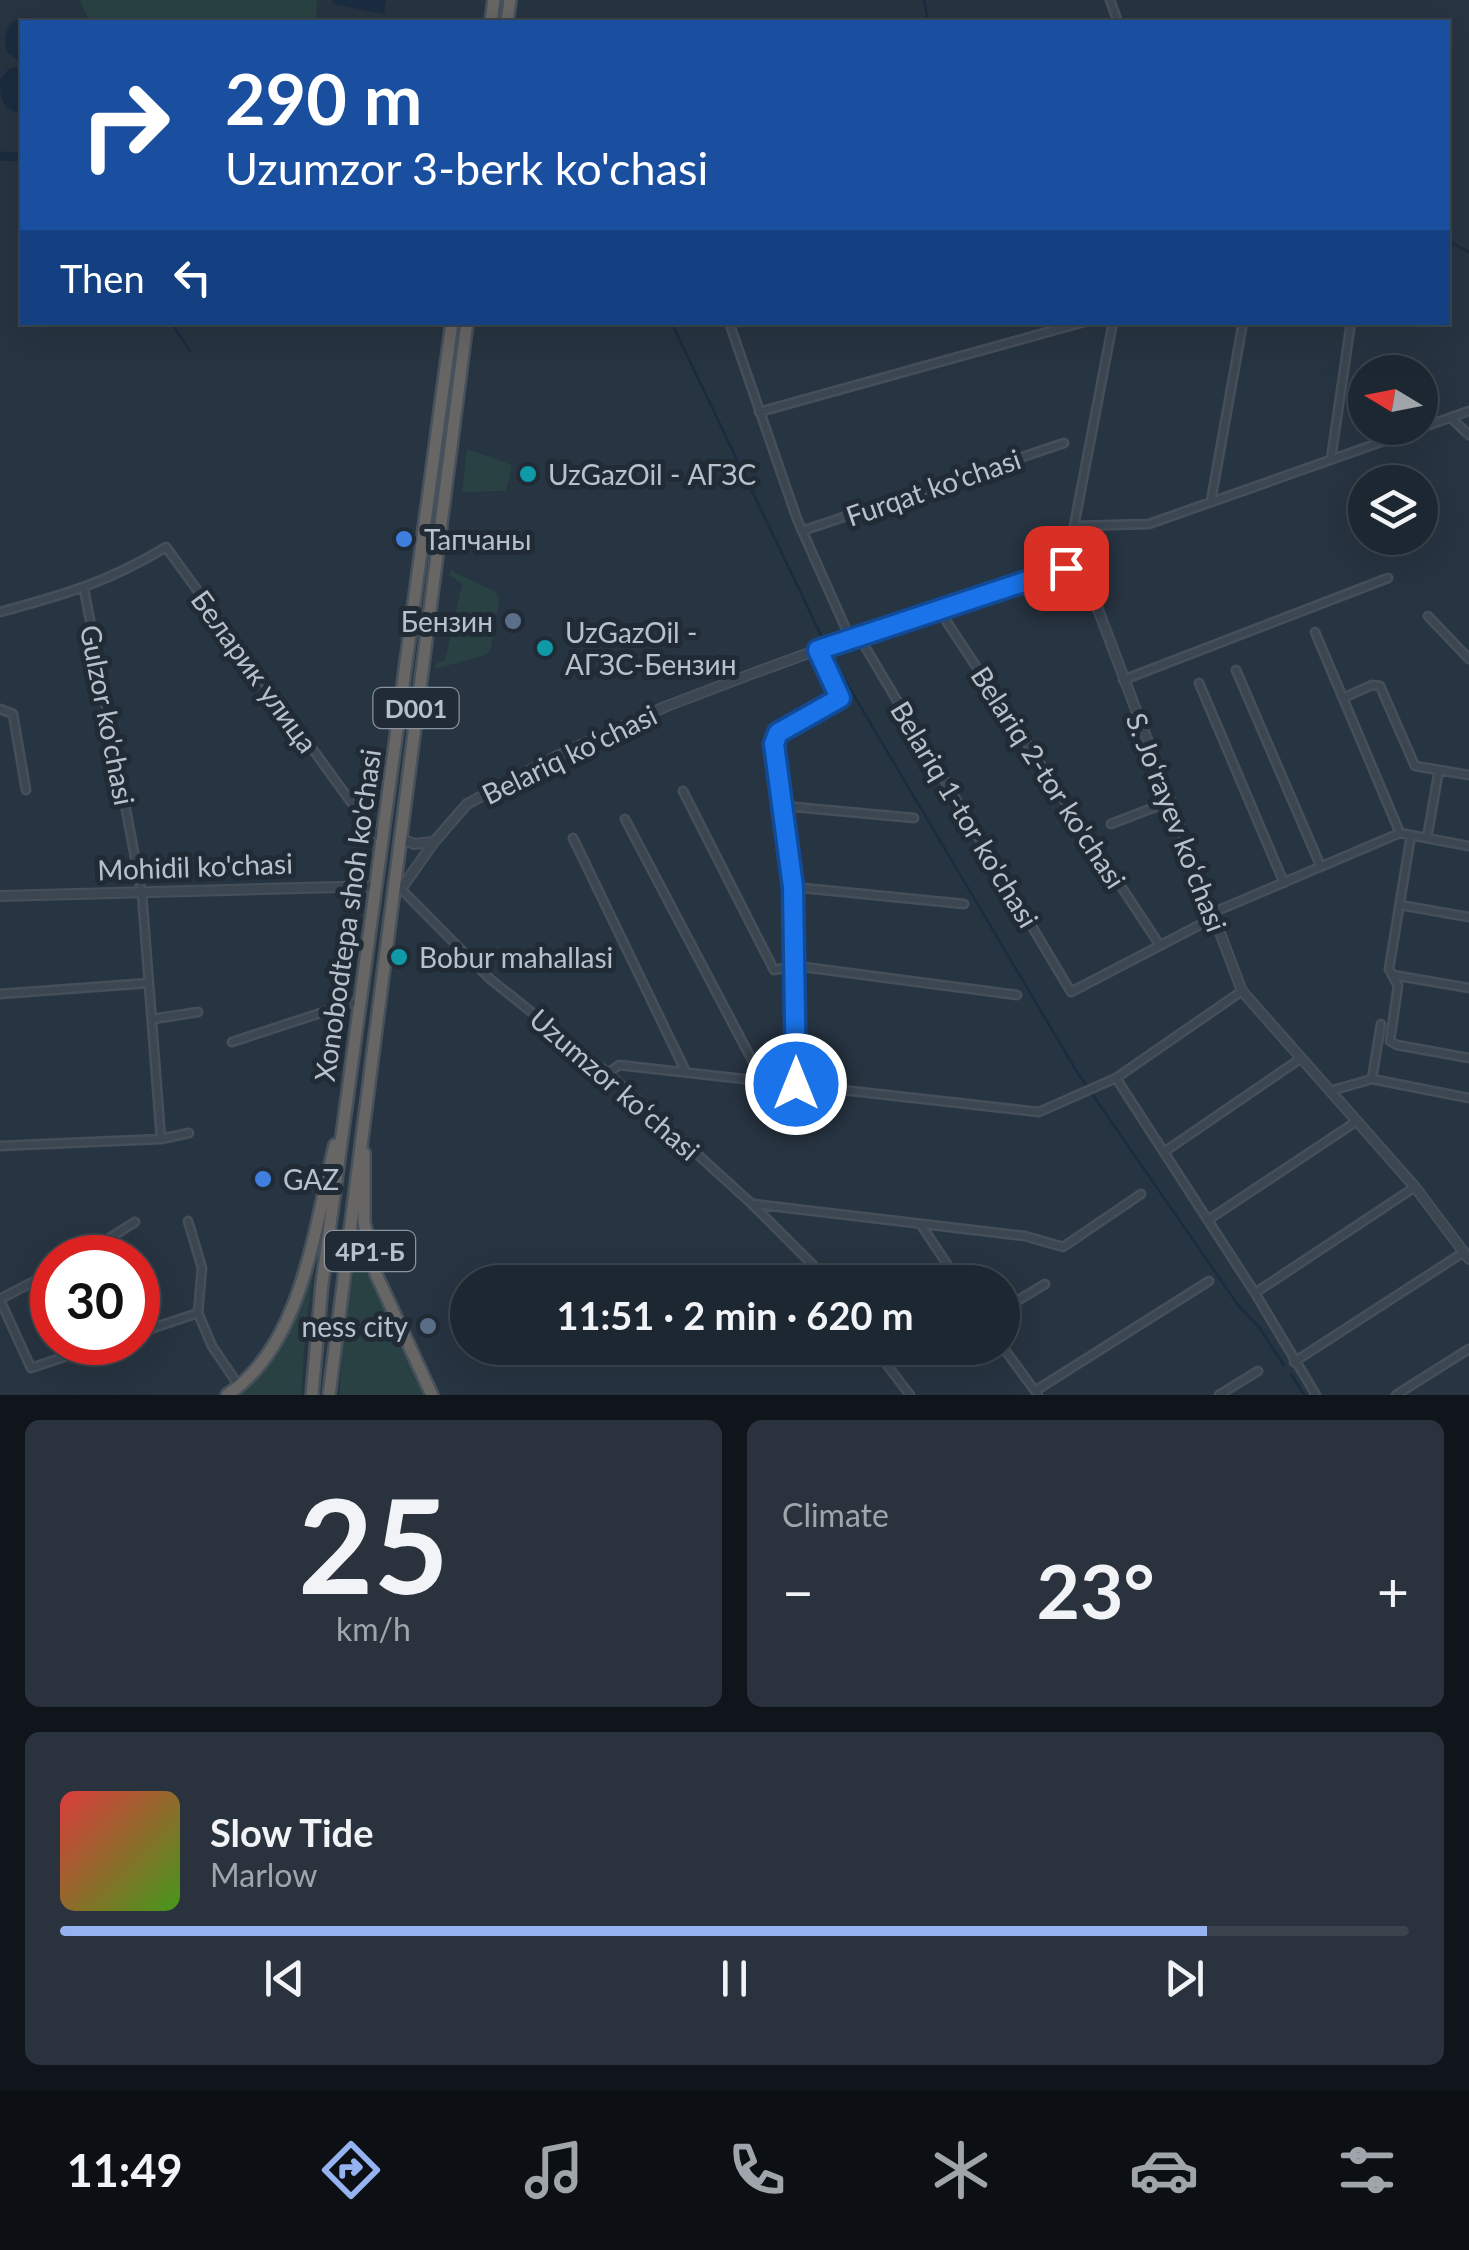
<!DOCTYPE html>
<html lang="en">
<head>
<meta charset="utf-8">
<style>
  :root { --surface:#1d2731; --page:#2a333d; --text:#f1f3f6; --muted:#a0a5ab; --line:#3b444d; --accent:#95b2f1 }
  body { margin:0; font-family:Lato,sans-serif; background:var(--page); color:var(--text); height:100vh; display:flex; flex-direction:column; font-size:38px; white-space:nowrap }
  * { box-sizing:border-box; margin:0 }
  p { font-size:32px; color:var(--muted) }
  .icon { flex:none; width:55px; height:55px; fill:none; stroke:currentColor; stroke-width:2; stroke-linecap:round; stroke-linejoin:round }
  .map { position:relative; height:1395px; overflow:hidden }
  .side { display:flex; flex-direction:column; gap:25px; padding:25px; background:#10151b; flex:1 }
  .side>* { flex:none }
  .top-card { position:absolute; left:20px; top:20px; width:1430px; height:305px; border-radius:0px; box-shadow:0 10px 40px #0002,0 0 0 2px var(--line); background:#1a4fa0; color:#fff; overflow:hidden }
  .needle { width:65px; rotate:280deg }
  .buttons { position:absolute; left:1348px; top:355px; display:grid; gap:20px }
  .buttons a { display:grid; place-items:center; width:90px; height:90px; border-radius:50%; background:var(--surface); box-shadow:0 10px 40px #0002,0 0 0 2px var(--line); font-size:50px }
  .speed { position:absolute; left:30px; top:1235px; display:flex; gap:20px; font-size:50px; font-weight:700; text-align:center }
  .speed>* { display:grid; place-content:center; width:130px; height:130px; border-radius:50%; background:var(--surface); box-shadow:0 10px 40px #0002,0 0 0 2px var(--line); line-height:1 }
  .speed .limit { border:15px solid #d22; background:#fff; color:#111 }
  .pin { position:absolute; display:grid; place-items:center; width:85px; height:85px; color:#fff; margin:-42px; border-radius:20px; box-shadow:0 5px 15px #0006 }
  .me { position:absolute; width:110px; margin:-55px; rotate:0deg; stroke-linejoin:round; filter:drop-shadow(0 0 8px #0008) }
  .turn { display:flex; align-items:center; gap:35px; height:210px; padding:0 40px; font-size:45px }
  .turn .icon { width:130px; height:130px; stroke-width:2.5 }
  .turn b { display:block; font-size:70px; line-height:85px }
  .then { display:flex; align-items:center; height:95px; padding:0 40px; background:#0003; gap:20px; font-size:38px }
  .big { font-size:75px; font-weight:700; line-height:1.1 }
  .side .card { flex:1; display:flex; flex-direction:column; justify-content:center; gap:15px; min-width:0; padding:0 35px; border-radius:15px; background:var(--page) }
  .side .dial { align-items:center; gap:0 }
  .dial b { font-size:130px; line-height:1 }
  .song { display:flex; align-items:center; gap:30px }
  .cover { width:120px; height:120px; border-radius:15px; background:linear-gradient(135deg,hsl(0 70% 55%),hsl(100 70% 35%)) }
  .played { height:10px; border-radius:5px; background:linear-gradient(90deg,var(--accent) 85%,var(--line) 85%) }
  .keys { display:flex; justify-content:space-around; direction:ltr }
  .heat { display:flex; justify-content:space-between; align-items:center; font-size:55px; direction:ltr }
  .side .tiles { flex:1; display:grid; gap:25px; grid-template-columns:1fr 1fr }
  .card:last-child { grid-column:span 2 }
  .trip { position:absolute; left:450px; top:1265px; width:570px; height:100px; border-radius:50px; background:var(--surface); box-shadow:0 10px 40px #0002,0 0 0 2px var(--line); font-weight:700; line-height:100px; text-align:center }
  .tab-bar { display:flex; height:160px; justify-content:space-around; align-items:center; background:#0c1014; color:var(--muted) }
  .tab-bar .icon { width:70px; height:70px }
  .tab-bar .active { color:var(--accent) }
  .tab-bar b { font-size:45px; color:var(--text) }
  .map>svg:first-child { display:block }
  .green { fill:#294142 }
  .water { fill:#1a2c40 }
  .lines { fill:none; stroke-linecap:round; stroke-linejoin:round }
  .stream { stroke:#1a2c40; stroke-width:2.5 }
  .canal { stroke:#1a2c40; stroke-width:9 }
  .minor-casing { stroke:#454f5a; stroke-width:11 }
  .tertiary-casing { stroke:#454f5a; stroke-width:12 }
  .trunk-casing { stroke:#46515b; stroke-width:16 }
  .minor { stroke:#3b4651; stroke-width:6 }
  .tertiary { stroke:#3b4651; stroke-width:8 }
  .trunk { stroke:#686665; stroke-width:11 }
  .route-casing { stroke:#114b97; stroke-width:25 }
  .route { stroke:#1a73e8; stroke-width:18 }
  .culture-dot { fill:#0f9aa8; stroke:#202b36; stroke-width:4 }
  .shop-dot { fill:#3f7fe0; stroke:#202b36; stroke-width:4 }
  .service-dot { fill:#5c6f8a; stroke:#202b36; stroke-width:4 }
  .labels { text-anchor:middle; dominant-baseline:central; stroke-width:10; stroke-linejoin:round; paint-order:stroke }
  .shield { fill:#202b36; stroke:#8a949e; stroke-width:2.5 }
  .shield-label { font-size:25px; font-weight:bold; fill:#b8c1cb }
  .poi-label { font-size:28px; fill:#b8c1cb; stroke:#202b36; text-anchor:start }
  .street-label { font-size:28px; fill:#b8c1cb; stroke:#202b36 }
</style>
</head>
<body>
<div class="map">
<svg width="1469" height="1395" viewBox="0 0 1469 1395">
  <rect width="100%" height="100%" fill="#273441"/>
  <path class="green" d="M80,0H317L316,22H89Z
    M467,449L512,465L506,491L462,492Z
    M450,570L496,592L499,599L491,649L486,655L435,669V664L445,660L462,584L449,575Z
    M322,1217L306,1322L301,1395H239C296,1352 306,1282 322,1217Z
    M361,1239L369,1276L427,1395H339L352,1240Z"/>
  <path class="water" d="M333,0H386L384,14L332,4Z
    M22,17L37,18L43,22H22V63L8,53C1,37 6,24 22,17Z
    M22,66V113C1,110 0,98 0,79L9,69Z"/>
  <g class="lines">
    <path class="stream" d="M924,0L928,22
      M1448,241L1469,252
      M171,322L190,351
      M671,322L833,660L1077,1072L1238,1305L1259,1327L1284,1365
      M1291,1374L1304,1395"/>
    <path class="canal" d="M0,156L22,157"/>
    <defs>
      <path id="minor" d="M1110,0L1118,22
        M729,322L797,519L850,638
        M759,412L1084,322
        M1451,418L1469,435
        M1331,459L1351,322
        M1211,501L1243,322
        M1074,526L1149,524L1469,411
        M802,531L1064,443
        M1066,568L1113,322
        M84,589L142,894L161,1139
        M939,610L1159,944
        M0,612C63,595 109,582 166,547L359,813L382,841
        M1428,616L1469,659
        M858,635L1071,992L1213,918L1219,910L1400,833L1315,632
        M1236,670L1321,867
        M1123,680L1388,578
        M1199,683L1284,883
        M1343,698L1372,685L1380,686L1415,766L1439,770
        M0,709L13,714L26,790
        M683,791L774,970L796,966L1017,995
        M784,806L914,818
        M625,819L762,1079
        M1111,824L1168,802
        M1400,833L1469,846
        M1411,835L1389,969L1398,986L1390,1041L1397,1045L1469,1058
        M573,838L685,1070
        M1427,838L1439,770L1469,775
        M793,887L964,904
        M401,889L490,979L608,1073L752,1204L812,1264L826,1282
        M1400,905L1469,917
        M1393,975L1469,988
        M0,994L149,983
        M153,1019L198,1012
        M232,1042L351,1003L360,1004
        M608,1073L619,1065L1039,1112L1116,1078L1242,991
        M1116,1078L1255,1293L1316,1395
        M1372,1079L1381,1024
        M796,1084L793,887L774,744L777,733L840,697L818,650
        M1330,1091L1372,1079L1469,1098
        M0,1146L161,1139L189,1133
        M1164,1152L1300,1059
        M754,1204L1025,1236L1063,1247L1141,1194
        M1208,1220L1357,1121
        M188,1221L202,1268L198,1313L212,1346L239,1386
        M921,1225L959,1282
        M78,1258L135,1222
        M1255,1293L1415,1187
        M0,1299L52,1272
        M0,1300L31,1368L109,1342
        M1002,1310L1045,1284
        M138,1333L198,1313
        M1002,1346L1038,1395
        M874,1348L910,1395
        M1294,1362L1464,1252
        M1035,1391L1209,1281
        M1219,1395L1258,1371
        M1396,1395L1469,1349"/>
      <path id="tertiary" d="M400,838L414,844L434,842
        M393,888L401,889L434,842L467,804L555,757L667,706L754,673L850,638L1070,569L1083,578L1090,588L1242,991L1415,1187L1469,1259
        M0,896L376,886"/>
      <path id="trunk" d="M491,22L494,0
        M507,22L510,0
        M364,1153V1222L376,1274L432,1395
        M227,1395C303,1345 314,1228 335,1145
        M312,1395L322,1284L452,322
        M329,1395L467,322"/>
    </defs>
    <use href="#minor" class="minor-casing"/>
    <use href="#tertiary" class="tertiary-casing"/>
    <use href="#trunk" class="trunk-casing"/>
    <use href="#minor" class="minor"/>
    <use href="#tertiary" class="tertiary"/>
    <use href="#trunk" class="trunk"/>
  </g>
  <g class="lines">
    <defs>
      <path id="route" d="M796,1084L793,887L774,744L778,733L840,698L818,650L1066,568"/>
    </defs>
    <use href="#route" class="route-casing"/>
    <use href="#route" class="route"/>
  </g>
  <g class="culture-dot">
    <circle cx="528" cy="474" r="10"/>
    <circle cx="545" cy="648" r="10"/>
    <circle cx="399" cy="957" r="10"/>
  </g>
  <g class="shop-dot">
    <circle cx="404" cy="539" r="10"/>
    <circle cx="263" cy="1179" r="10"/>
  </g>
  <g class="service-dot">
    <circle cx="513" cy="621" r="10"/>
    <circle cx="428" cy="1326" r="10"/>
  </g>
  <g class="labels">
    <g class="shield">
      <rect x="373.5" y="688" width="85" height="40" rx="8"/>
      <rect x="325" y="1231" width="90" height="40" rx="8"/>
    </g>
    <g class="shield-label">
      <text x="416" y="708">D001</text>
      <text x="370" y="1251">4Р1-Б</text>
    </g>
    <g class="poi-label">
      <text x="548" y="474">UzGazOil - АГЗС</text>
      <text x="424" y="539">Тапчаны</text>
      <text x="493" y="621" text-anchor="end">Бензин</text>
      <text x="565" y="632">UzGazOil -<tspan x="565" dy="32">АГЗС-Бензин</tspan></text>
      <text x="419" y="957">Bobur mahallasi</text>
      <text x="283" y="1179">GAZ</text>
      <text x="408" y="1326" text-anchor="end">ness city</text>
    </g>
    <g class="street-label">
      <text transform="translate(933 487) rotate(-19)">Furqat ko'chasi</text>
      <text transform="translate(255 671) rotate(54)">Беларик улица</text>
      <text transform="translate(108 715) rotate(79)">Gulzor ko'chasi</text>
      <text transform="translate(569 754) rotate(-26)">Belariq koʻchasi</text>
      <text transform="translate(1049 777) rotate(57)">Belariq 2-tor ko'chasi</text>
      <text transform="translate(965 814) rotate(59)">Belariq 1-tor ko'chasi</text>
      <text transform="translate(1177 822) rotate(69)">S. Joʻrayev koʻchasi</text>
      <text transform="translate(195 866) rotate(-2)">Mohidil ko'chasi</text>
      <text transform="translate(347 915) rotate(-82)">Xonobodtepa shoh ko'chasi</text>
      <text transform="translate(615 1084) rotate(41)">Uzumzor koʻchasi</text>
    </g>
  </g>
</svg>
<div class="buttons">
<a><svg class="needle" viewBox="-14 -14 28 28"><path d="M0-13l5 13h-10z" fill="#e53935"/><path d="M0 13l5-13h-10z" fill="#a0a5ab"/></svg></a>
<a><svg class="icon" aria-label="layers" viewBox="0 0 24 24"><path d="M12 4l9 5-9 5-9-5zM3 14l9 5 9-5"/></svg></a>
</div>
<div class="speed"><div class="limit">30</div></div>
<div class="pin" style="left:1066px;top:568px;background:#d93025"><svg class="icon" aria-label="arrive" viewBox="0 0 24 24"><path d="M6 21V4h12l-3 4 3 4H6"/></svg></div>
<svg class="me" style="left:796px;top:1084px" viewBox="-20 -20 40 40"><circle r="17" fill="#1a73e8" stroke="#fff" stroke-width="3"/><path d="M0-11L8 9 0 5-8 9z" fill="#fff"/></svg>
<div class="trip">11:51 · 2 min · 620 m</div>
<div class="top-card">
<div class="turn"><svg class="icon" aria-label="right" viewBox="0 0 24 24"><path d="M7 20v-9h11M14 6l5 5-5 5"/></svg><div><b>290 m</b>Uzumzor 3-berk ko'chasi</div></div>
<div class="then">Then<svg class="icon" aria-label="left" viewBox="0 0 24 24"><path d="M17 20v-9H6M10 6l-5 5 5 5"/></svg></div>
</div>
</div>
<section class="side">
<div class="tiles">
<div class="card dial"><b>25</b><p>km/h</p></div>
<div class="card"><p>Climate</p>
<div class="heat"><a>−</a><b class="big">23°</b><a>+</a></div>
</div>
<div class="card">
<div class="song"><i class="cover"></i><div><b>Slow Tide</b><p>Marlow</p></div></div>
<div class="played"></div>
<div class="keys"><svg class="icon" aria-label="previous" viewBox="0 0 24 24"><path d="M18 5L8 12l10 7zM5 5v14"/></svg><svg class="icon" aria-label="pause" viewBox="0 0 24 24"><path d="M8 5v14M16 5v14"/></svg><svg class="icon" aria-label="next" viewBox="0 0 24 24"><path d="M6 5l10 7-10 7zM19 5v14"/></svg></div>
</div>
</div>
</section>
<nav class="tab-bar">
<b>11:49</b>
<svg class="icon active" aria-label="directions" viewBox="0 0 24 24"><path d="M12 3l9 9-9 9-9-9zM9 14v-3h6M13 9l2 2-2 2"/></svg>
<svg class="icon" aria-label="music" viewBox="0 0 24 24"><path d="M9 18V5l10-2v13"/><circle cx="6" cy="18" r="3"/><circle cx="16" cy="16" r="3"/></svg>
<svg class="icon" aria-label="phone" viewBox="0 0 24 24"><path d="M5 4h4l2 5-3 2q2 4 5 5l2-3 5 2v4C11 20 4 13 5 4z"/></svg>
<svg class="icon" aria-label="climate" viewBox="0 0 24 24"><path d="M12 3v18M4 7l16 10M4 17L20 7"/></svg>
<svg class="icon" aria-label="car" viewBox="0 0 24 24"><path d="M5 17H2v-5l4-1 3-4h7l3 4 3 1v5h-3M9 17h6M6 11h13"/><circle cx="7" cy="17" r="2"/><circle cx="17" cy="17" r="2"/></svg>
<svg class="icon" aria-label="filters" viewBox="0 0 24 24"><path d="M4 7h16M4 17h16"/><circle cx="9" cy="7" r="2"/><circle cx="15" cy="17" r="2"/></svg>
</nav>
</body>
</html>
